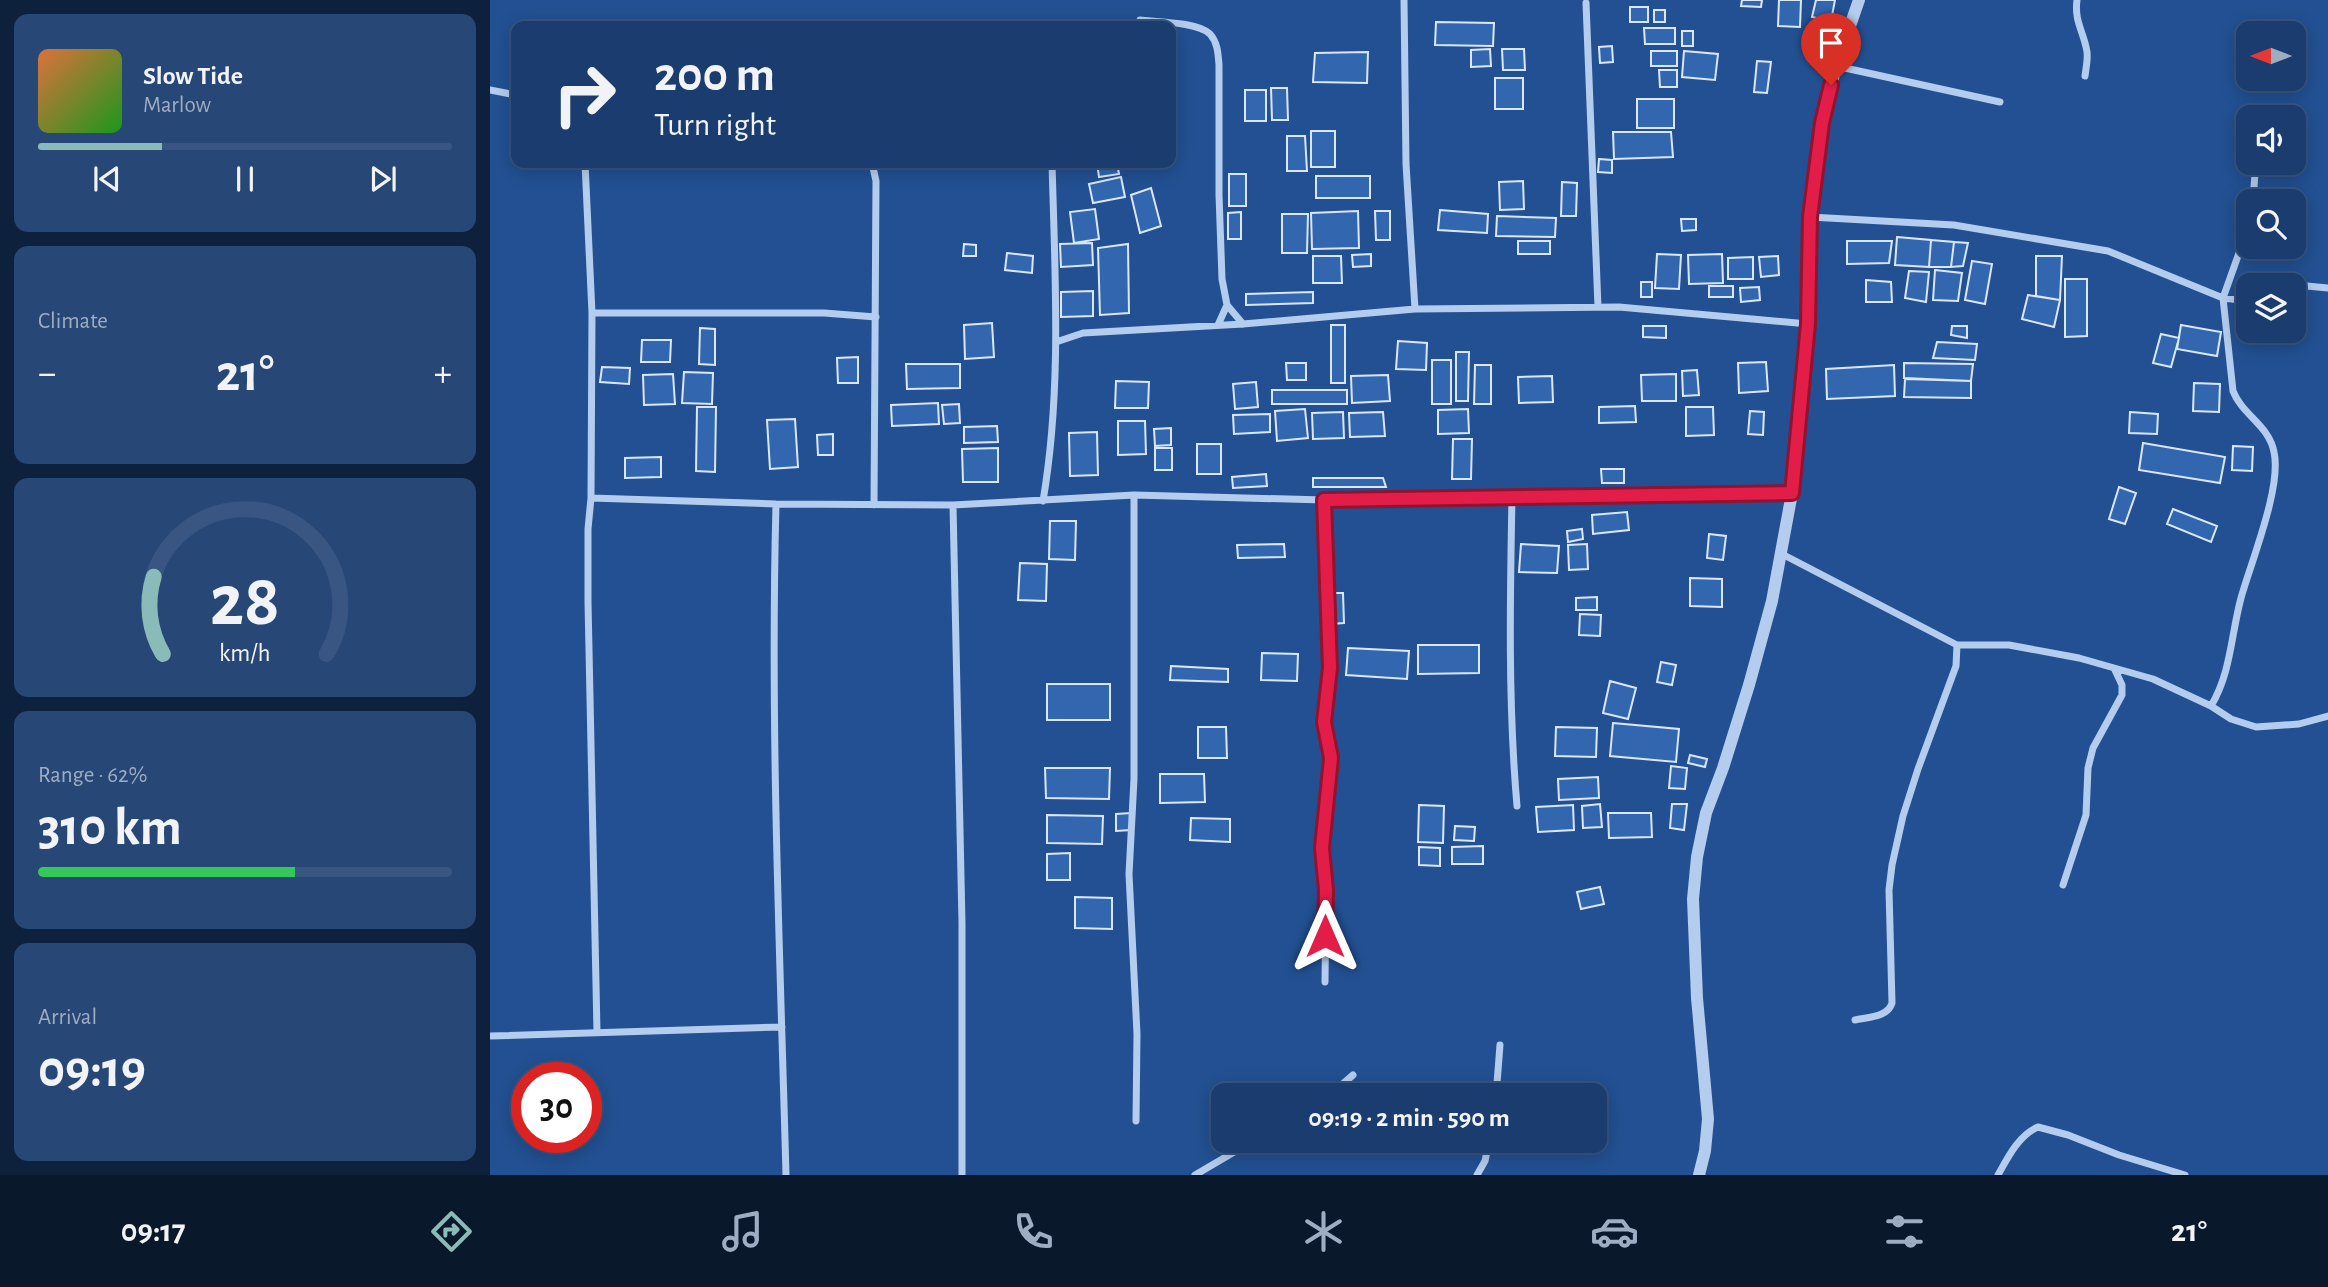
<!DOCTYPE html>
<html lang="en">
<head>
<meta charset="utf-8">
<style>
  :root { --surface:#1a3c6e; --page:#274776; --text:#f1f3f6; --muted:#9fadc2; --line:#385681; --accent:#8bbbb9 }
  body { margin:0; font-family:"Alegreya Sans",sans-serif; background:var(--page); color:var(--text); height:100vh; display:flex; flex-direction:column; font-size:26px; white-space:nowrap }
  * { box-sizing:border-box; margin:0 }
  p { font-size:23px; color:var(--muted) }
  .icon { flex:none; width:38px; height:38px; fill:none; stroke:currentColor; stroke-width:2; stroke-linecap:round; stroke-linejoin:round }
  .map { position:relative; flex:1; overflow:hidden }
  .details { display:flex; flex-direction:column; gap:14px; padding:14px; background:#0e213c; width:490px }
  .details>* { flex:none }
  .hud { position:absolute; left:21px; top:21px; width:665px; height:147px; border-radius:14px; box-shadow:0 4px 18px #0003,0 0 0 2px var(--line); background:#1a3c6e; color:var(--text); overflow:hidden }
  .needle { width:46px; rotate:270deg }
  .buttons { position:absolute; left:1746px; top:21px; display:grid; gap:14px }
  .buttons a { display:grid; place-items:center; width:70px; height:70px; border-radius:14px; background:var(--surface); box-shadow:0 4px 18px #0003,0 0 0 2px var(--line); font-size:35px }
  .speed { position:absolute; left:21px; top:1062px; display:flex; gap:14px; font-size:35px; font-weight:700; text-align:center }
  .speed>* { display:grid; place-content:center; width:91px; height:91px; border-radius:50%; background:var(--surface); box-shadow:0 4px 18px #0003,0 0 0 2px var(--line); line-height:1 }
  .speed .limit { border:10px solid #d22; background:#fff; color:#111 }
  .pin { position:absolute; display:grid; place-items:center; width:60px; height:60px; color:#fff; margin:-72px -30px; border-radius:50% 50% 50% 0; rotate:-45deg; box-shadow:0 0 7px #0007 }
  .pin .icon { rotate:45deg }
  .me { position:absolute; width:77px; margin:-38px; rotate:0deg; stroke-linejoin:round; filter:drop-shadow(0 0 5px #0008) }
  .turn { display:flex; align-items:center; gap:24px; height:147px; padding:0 28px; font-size:32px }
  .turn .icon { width:91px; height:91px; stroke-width:2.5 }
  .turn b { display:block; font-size:49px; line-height:60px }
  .big { font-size:52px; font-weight:600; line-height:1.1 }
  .details .widget { flex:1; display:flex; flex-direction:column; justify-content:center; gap:10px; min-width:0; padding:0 24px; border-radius:14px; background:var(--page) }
  .details .dial { align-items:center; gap:0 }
  .dial svg { height:182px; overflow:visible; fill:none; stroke:var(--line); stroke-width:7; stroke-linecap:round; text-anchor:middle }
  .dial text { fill:var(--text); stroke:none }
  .song { display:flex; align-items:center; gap:21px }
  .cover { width:84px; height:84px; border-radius:10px; background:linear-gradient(135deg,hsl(20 70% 55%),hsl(120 70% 35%)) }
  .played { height:7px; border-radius:4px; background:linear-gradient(90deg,var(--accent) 30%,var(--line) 30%) }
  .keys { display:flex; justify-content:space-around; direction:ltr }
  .heat { display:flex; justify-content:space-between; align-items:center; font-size:38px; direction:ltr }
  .charge { height:10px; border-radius:5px; background:linear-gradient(90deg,#34c759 62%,var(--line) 0) }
  .trip { position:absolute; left:721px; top:1083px; width:396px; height:70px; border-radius:14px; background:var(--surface); box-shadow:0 4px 18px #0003,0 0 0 2px var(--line); font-weight:600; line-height:70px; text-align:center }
  .dock { display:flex; height:112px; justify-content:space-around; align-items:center; background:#0a182c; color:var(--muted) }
  .dock .icon { width:49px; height:49px }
  .dock .active { color:var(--accent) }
  .dock b { font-size:32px; color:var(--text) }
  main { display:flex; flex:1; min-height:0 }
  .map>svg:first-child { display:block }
  .building { fill:#3267af; stroke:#dae7f9; stroke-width:2 }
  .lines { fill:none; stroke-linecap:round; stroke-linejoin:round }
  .minor { stroke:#b4cced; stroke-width:7 }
  .tertiary { stroke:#b4cced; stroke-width:12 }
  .route-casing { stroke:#92132f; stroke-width:18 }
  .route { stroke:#e11d48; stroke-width:12 }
</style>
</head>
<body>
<main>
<section class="details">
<div class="widget">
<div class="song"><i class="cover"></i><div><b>Slow Tide</b><p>Marlow</p></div></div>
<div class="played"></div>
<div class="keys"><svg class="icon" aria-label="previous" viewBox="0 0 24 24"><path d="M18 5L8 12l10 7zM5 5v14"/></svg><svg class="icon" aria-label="pause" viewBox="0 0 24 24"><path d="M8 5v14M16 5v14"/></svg><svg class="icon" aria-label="next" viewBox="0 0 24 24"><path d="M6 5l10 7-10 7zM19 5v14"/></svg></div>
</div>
<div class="widget"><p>Climate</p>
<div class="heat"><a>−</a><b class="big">21°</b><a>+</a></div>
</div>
<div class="widget dial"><svg viewBox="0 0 100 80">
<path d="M14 69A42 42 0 1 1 86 69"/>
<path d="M14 69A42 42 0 0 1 10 35" stroke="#8bbbb9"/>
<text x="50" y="56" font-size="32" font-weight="700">28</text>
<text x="50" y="72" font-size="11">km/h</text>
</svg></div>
<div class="widget"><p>Range · 62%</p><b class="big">310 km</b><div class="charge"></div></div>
<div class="widget"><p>Arrival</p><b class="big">09:19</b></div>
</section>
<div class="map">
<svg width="1838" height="1175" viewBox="0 0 1838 1175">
  <rect width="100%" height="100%" fill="#225092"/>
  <path class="building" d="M1252,0H1272L1271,7L1251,6Z
    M1289,0H1311L1310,27L1288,26Z
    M1326,0H1345L1341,21L1322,17Z
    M1140,7H1158V22H1140Z
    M1164,10H1175V22H1164Z
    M946,22L1004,23L1003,46L945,45Z
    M1154,28H1185V44H1155Z
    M1192,31H1203V46H1192Z
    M1122,46L1123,62L1110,63L1109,47Z
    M1000,49L1001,66L981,67V50Z
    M1012,49H1034L1035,70H1013Z
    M1161,51H1187V66H1161Z
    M1194,51L1228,54L1225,80L1192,77Z
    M878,52L877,83L823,82L825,53Z
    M1267,61L1281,62L1277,93L1264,92Z
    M1169,70H1187V87H1170Z
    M1005,78H1033V109H1005Z
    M781,88H797L798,120H782Z
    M755,90H776V121H755Z
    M1147,99H1184V128H1147Z
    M821,131H845V167H821Z
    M1123,132H1181L1183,157L1124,159Z
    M797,136H815L817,171H797Z
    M1109,159L1122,160V173L1108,172Z
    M607,163H627L629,174L609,177Z
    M739,174H756V206H739Z
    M826,176H880V198H826Z
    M631,177L635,197L603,203L599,184Z
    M1033,181L1034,209L1010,210L1009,182Z
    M1072,182L1087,183L1086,216H1071Z
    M661,188L671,226L650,233L641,195Z
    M605,209L609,239L584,243L580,212Z
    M950,210L998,214L997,233L948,230Z
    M868,211L869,248L822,249L821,213Z
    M885,211H900V240H886Z
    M751,212V239H738V213Z
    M792,214H818L817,253H792Z
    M1007,216L1066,218L1065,237L1006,236Z
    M1191,219H1206V230L1192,231Z
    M1407,237L1441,240L1439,267L1405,265Z
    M1441,240L1464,242L1461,267H1439Z
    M1028,241H1060V254H1028Z
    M1357,241H1402L1399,263L1357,264Z
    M1464,242L1478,243L1473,266L1461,267Z
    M602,243L603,265L571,267L570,244Z
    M474,244L486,245V256H473Z
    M638,244L639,313L610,315L608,248Z
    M517,253L543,256L542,273L515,270Z
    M881,254V266L863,267L862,255Z
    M1167,254L1191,255L1189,289L1165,288Z
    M1232,254L1233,283L1199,284L1198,255Z
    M823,256H851L852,283H823Z
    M1288,256L1289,275L1271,277L1269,257Z
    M1546,256H1572L1570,300L1546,296Z
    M1263,257V279H1238V258Z
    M1482,261L1502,264L1495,304L1475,300Z
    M1445,270L1472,273L1468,301L1443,300Z
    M1419,271L1439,272L1436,302L1415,298Z
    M1575,279H1597V336L1575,337Z
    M1376,280L1401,282L1402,302H1376Z
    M1151,282H1162V297H1151Z
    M1219,286H1243V297H1219Z
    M1269,287L1270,300L1251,302L1250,288Z
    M603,291V316L571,317V292Z
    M823,292V303L756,305V294Z
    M1538,295L1570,300L1564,327L1532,319Z
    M502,323L504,357L475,359L474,325Z
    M841,325H855V383H841Z
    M1691,325L1731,332L1727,356L1687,349Z
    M1153,326H1176V338L1153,337Z
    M1462,326H1477V338L1461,335Z
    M210,328L225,329V365L209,364Z
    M1671,334L1689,338L1681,367L1663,363Z
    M152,340H181L180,362H151Z
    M908,341L937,343L936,370L906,369Z
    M1447,342L1487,344L1485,360L1443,358Z
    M966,352H979L978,401H966Z
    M368,357V383H348L347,358Z
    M942,360H961V404H942Z
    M1276,362L1278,391L1249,393L1248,363Z
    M796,363H816V380H797Z
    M1414,363L1483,364L1481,381L1414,378Z
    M416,364H470V388L417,389Z
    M985,365H1001V404H984Z
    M1404,365L1405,396L1337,399L1336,369Z
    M112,367L140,368L139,384L110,382Z
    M1207,370L1209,395L1193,396L1192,371Z
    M194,372L223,373L222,404L192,403Z
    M183,374L185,404L154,405L153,375Z
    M1186,374V401H1152L1151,375Z
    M898,375L900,401L862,403L861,376Z
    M1062,376L1063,402L1029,403L1028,377Z
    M1415,379L1481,381V398L1414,397Z
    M626,381L659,382L658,408H625Z
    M766,382L768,407L745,409L743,384Z
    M1704,383L1730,384L1729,412L1703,411Z
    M782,390H857V404H782Z
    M448,403L449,424L402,426L401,405Z
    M469,404L470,423L454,424L452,405Z
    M1145,406L1146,422L1109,423V407Z
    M207,407H226L225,472L206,471Z
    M1196,407H1223L1224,435L1196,436Z
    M815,409L818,438L787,441L785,411Z
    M978,409L979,433L948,434V410Z
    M1260,411L1274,412L1273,435L1258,434Z
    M853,412L854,438L823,439L822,413Z
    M893,412L895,436L860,437L859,413Z
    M1640,412L1668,414L1667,434L1639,433Z
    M780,414V432L744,434L743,415Z
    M305,419L308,467L280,469L277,420Z
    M628,421H655L656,454L628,455Z
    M507,426L508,442L474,443V427Z
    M681,428V445L665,446L664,429Z
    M607,432L608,475L580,476L579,433Z
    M343,434V455H328L327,435Z
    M963,439H982L981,479H962Z
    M1653,443L1735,457L1730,483L1649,470Z
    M707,444H731V474H707Z
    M1743,446L1763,447L1762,471L1742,470Z
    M508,448V482H473L472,449Z
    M665,448H682V470H665Z
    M171,457V477L135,478V458Z
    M1111,469H1134V483H1112Z
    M776,474L777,486L743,488L742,477Z
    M823,478H893L896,487H823Z
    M1629,487L1646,493L1635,524L1619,519Z
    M1683,509L1727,526L1721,542L1677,524Z
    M1137,512L1139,530L1103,534L1102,515Z
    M560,521H586L585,560L559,559Z
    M1092,529L1093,539L1078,542L1077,531Z
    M1219,534L1236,536L1233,560L1217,558Z
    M794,544L795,557L748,558L747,545Z
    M1031,544L1069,546L1067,573L1029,572Z
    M1097,544L1098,569L1079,570L1078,545Z
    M530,563L557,564L556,601L528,600Z
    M1200,578L1232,579V607L1200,606Z
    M841,593H853L854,623L842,624Z
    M1107,597V610H1086V598Z
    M1090,614L1111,615L1110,636L1089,635Z
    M928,645H989V673L928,674Z
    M858,648L919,651L917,679L856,675Z
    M772,653L808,654L807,681L771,680Z
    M1171,662L1186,665L1182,685L1167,682Z
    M681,666L738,669V682L680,680Z
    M1120,681L1146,688L1138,719L1113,713Z
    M557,684H620V720H557Z
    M1123,723L1189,729L1186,762L1120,756Z
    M708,727H736L737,758H708Z
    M1066,727L1107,728L1106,757L1065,756Z
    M1200,755L1217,759L1215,767L1198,763Z
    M1181,766L1197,768L1195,789L1179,788Z
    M555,768H620L619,799L556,798Z
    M670,774H714L715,802L670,803Z
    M1108,777L1109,798L1069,800L1068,779Z
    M1110,804L1112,827L1093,828L1092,806Z
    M1182,804H1197L1194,830L1180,828Z
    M929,805L954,806L953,843L928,842Z
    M1083,805L1084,830L1048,832L1046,807Z
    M641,813V830L626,831V814Z
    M1118,813H1161L1162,837L1119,838Z
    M557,815L613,816L612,844L557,843Z
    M701,818L740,819V842L700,840Z
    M965,826L985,827L984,841L964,840Z
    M993,846V864H962V847Z
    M929,847L950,848V866L929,865Z
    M580,853V880H557V854Z
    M1110,887L1114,904L1091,909L1087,892Z
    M585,897L622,898V929L585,928Z"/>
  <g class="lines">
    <path class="minor" d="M914,0L916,164L925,309
      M1587,0C1584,22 1594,32 1597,52C1598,59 1596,68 1595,76
      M1096,3L1108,307
      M650,20C667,22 708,22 720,34C728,43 728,54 729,65V195L732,279L737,305L753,324
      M1346,66L1510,102
      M0,90L26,95
      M95,163L102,313L101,498L98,529V602L107,1032
      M382,163L386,181L384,505
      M1763,201L1765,173L1770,163
      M1320,217L1464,225L1618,251L1733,298L1759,301
      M1804,288L1817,286L1838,288
      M102,313H334L386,317
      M728,325L737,305
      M566,342L593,333L753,324L925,309L1129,307L1318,324
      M644,495V779L639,874L647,1034L646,1121
      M1022,496C1020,600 1018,703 1027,806
      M101,498L286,504L463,505L644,495L834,500L1302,493
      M834,500L840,644V668L834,722L841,759L832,848L836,890L835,982
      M553,501C572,390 565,275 562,163
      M286,504C280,728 290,951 296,1175
      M463,505L472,923V1175
      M1290,553L1467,645H1519L1589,658L1663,679L1721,706L1741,719L1766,727L1809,724L1838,716
      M1721,706C1741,673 1741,635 1751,598C1761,562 1792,487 1784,452C1779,425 1752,415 1743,391L1733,298L1759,225
      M1573,885L1596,815L1598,768L1603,748L1632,695V685L1625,670
      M1365,1020C1379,1017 1398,1017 1402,1003L1399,890L1402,865L1413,816L1428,769L1466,666L1467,645
      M0,1036L292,1027
      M839,1096L863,1075
      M1006,1096L1010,1045
      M705,1175L763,1141
      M987,1175L995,1161L999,1141
      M1508,1175C1518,1157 1529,1135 1548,1127L1578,1135L1629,1155L1695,1175"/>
    <path class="tertiary" d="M1209,1175L1215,1151L1218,1119L1207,998L1203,899L1207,857L1216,813L1233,768L1259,685L1282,601L1302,493L1318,324L1320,217L1332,123L1346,66L1369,0"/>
  </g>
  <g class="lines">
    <defs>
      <path id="route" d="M835,936L836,890L832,848L841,758L834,722L840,668L834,500L1302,493L1318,324L1320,217L1332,123L1341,85"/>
    </defs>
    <use href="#route" class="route-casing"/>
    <use href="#route" class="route"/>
  </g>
</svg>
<div class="buttons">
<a><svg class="needle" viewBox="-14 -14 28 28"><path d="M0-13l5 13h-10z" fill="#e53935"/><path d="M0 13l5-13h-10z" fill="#9fadc2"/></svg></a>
<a><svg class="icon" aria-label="sound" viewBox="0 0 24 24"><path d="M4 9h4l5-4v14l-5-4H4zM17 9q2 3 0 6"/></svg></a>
<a><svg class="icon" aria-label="search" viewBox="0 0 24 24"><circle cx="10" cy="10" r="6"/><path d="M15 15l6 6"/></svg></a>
<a><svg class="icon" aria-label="layers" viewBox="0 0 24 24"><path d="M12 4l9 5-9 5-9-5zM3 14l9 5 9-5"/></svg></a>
</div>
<div class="speed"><div class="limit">30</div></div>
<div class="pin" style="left:1341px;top:85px;background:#d93025"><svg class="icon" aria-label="arrive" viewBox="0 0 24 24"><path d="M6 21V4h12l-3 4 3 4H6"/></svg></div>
<svg class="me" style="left:835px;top:936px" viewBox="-20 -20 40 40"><path d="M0-17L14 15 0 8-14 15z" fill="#e11d48" stroke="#fff" stroke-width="4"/></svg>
<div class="trip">09:19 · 2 min · 590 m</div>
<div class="hud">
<div class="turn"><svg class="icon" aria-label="right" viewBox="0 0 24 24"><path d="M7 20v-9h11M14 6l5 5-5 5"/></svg><div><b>200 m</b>Turn right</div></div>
</div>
</div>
</main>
<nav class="dock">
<b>09:17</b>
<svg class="icon active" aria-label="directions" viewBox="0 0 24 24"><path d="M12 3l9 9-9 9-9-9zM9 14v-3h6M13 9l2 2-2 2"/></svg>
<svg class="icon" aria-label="music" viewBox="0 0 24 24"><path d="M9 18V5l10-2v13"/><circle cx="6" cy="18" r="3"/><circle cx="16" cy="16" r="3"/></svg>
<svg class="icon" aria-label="phone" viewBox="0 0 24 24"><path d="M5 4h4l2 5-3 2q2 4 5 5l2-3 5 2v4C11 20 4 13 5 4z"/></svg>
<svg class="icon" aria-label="climate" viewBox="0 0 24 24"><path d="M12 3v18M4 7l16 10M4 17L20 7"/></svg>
<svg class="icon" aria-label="car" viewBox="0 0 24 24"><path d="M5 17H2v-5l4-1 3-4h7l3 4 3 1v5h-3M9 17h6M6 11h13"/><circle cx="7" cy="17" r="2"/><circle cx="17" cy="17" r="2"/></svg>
<svg class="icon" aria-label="filters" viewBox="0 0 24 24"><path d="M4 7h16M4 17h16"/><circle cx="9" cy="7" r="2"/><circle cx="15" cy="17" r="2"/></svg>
<b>21°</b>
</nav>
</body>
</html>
